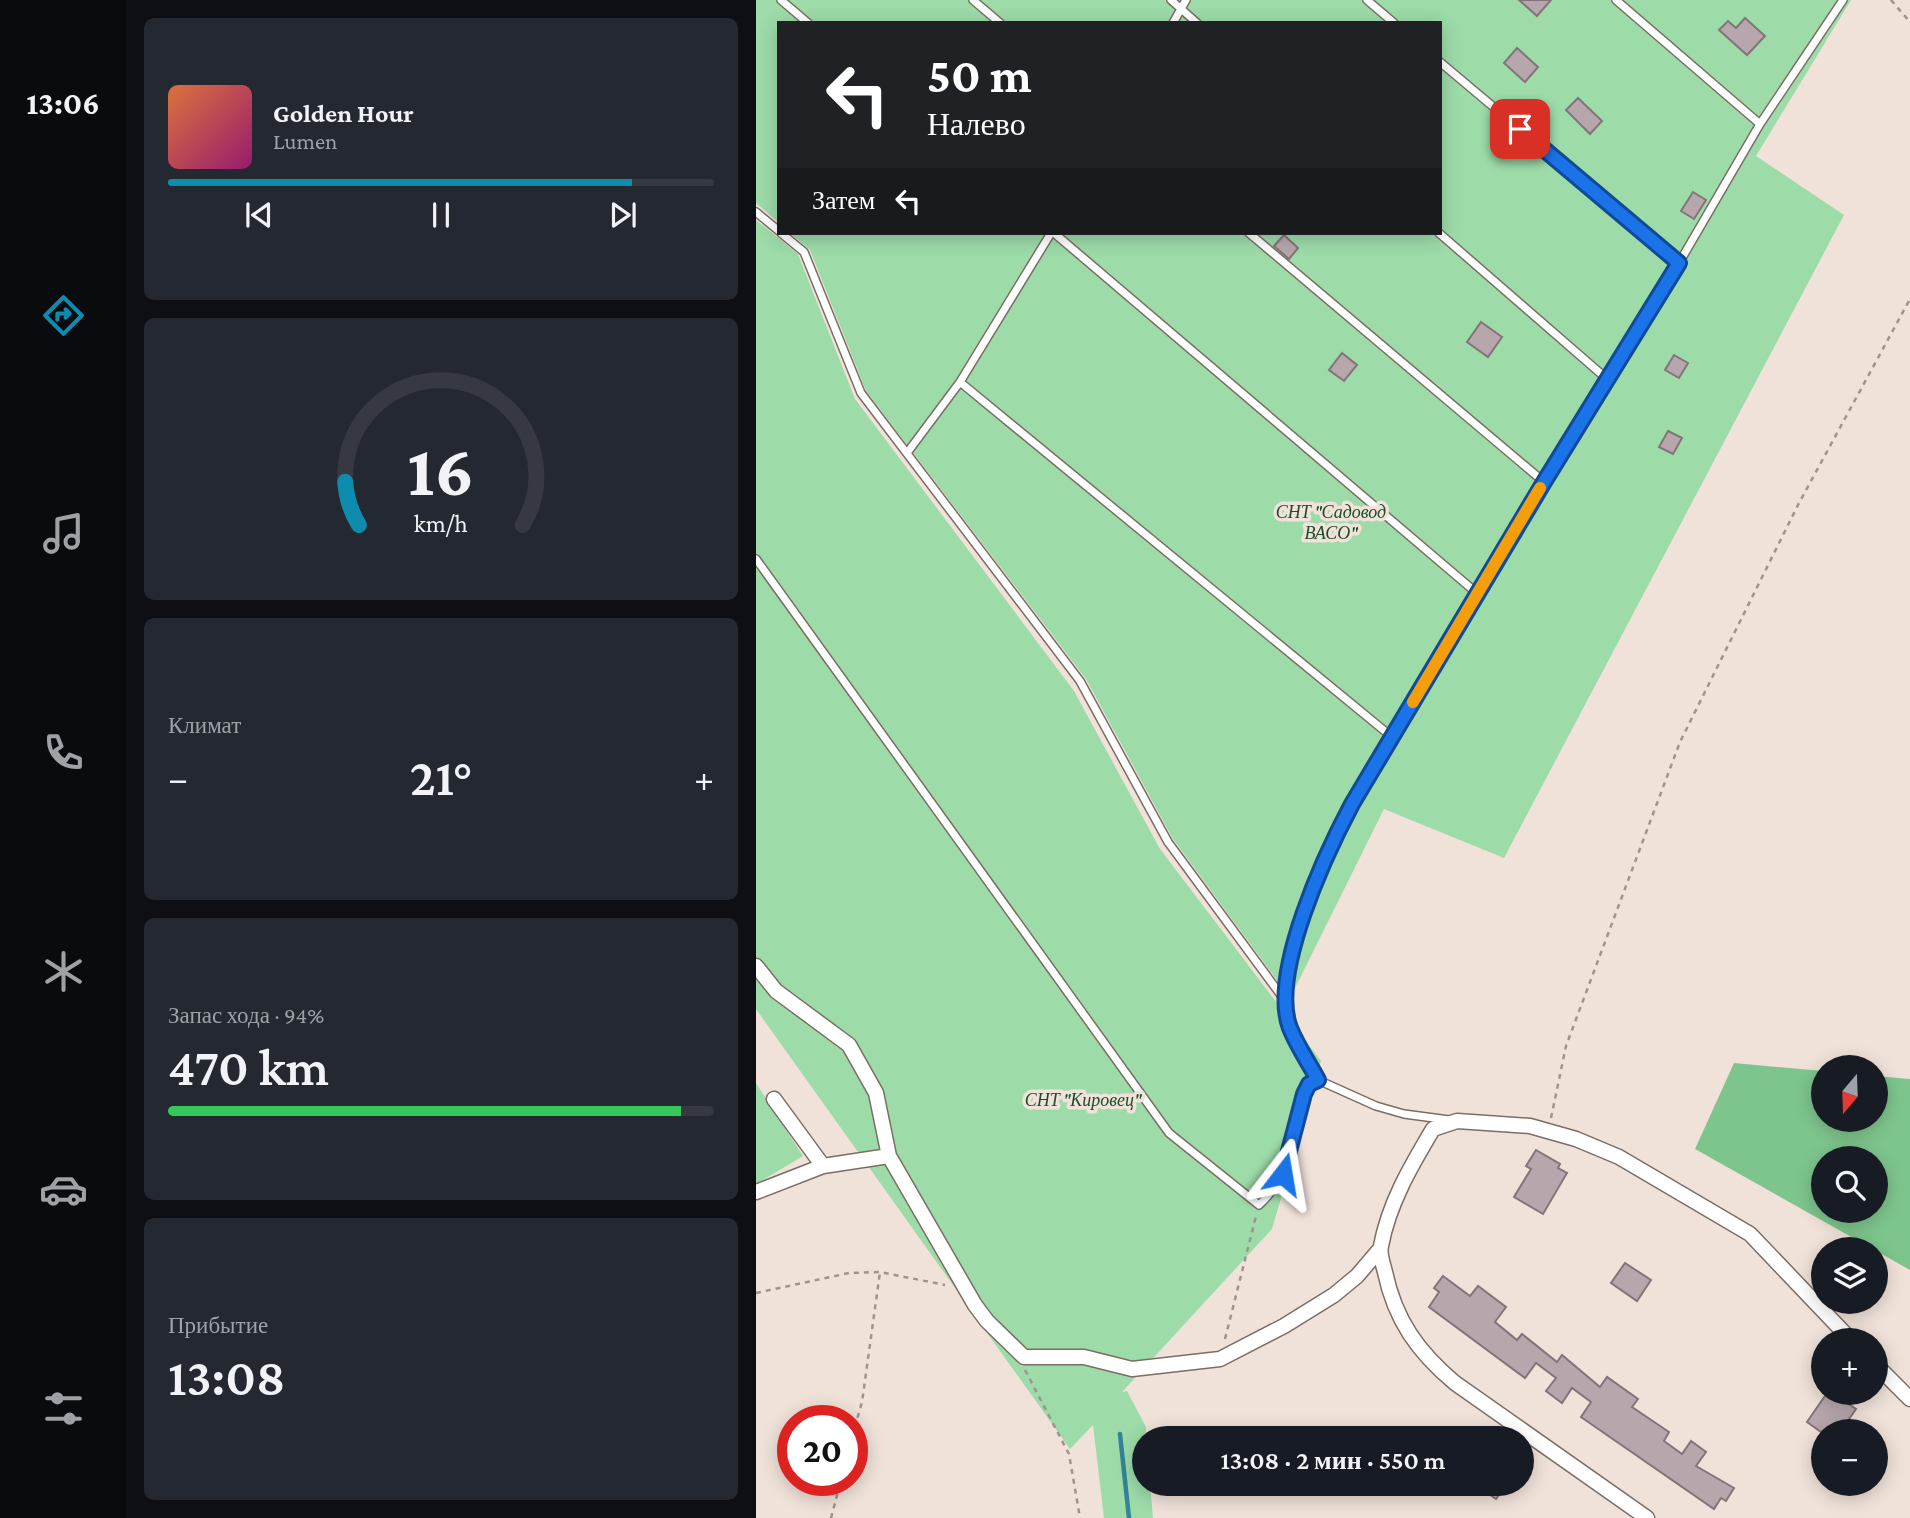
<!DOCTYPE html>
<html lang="ru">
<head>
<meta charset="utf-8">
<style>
  :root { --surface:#171b24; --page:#242831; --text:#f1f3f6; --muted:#9ea1a6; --line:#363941; --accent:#0e8cad }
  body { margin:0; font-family:"Crimson Pro",serif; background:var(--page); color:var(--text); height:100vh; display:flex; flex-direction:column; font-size:26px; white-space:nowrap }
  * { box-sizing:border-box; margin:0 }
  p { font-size:23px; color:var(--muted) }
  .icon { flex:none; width:38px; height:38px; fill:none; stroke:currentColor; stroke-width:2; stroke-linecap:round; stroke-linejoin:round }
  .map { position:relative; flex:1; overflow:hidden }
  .details { display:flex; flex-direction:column; gap:18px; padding:18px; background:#0d0f14; width:630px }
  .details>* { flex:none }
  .banner { position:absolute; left:21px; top:21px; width:665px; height:214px; border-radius:0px; box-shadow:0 4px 18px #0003; background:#202124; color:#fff; overflow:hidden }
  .needle { width:46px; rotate:199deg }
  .tools { position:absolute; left:1055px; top:1055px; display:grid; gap:14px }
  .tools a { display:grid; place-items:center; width:77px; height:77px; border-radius:50%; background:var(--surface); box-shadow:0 4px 18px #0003; font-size:35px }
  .speed { position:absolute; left:21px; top:1405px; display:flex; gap:14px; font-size:35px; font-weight:700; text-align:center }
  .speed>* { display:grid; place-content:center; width:91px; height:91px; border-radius:50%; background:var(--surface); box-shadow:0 4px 18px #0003; line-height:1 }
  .speed .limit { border:10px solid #d22; background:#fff; color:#111 }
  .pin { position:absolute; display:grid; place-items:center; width:60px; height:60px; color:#fff; margin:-30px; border-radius:14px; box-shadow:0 4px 10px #0006 }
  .me { position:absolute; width:77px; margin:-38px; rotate:14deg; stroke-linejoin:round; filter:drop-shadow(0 0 5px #0008) }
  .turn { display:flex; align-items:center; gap:24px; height:147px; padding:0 35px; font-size:32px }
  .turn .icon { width:91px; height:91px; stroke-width:2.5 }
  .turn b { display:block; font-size:49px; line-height:60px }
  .then { display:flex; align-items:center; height:66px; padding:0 35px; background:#0003; gap:14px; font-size:26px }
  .big { font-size:52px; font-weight:600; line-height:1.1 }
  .details .card { flex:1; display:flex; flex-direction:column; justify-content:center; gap:10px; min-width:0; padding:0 24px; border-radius:10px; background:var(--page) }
  .details .dial { align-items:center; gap:0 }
  .dial svg { height:182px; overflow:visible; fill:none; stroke:var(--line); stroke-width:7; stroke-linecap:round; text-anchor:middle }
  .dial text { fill:var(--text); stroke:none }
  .song { display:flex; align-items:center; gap:21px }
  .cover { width:84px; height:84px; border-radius:10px; background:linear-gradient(135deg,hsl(20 70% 55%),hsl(320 70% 35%)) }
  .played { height:7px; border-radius:4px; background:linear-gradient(90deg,var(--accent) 85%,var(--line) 85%) }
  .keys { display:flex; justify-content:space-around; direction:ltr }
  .heat { display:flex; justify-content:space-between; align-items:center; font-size:38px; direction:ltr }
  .charge { height:10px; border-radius:5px; background:linear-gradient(90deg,#34c759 94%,var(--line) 0) }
  .trip { position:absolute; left:376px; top:1426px; width:402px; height:70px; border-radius:35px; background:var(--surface); box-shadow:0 4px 18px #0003; font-weight:600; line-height:70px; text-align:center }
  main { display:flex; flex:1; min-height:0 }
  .dock { display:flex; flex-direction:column; width:126px; justify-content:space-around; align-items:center; background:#090b0e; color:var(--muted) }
  .dock .icon { width:49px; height:49px }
  .dock .current { color:var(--accent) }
  .dock b { font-size:32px; color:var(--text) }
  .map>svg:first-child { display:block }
  .green { fill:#9ddba9 }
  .forest { fill:#7ec58d; fill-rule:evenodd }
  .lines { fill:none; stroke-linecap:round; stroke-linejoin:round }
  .stream { stroke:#338495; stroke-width:4.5 }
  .building { fill:#b7a7ad; stroke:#827479; stroke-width:2 }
  .service-casing { stroke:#7a6e65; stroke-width:10 }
  .minor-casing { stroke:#7a6e65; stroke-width:17 }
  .path { stroke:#9e948d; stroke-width:2.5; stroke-dasharray:5 5; stroke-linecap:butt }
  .service { stroke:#fff; stroke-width:7 }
  .minor { stroke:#fff; stroke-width:14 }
  .route-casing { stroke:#114b97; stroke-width:18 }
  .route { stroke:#1a73e8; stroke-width:12 }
  .slow { stroke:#f59e0b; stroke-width:12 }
  .labels { text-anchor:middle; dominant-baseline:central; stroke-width:7; stroke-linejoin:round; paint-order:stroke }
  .park-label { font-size:18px; font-style:italic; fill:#1a4d28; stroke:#f0e2d9 }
</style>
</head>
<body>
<main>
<nav class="dock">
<b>13:06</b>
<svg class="icon current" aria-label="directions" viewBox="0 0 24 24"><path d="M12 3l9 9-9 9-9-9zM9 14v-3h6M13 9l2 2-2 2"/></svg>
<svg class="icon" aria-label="music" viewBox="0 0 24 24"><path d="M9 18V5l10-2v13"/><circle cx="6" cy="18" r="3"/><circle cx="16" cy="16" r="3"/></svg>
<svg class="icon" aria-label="phone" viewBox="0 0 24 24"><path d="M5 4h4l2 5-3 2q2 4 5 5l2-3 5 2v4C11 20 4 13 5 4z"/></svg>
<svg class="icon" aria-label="climate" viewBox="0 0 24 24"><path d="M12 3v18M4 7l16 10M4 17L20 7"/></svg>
<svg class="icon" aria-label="car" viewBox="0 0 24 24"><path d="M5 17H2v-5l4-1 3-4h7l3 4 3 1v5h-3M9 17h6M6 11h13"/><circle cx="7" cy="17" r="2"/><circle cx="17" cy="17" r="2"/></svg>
<svg class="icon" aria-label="filters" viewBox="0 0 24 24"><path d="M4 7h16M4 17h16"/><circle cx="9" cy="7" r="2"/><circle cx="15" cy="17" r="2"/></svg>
</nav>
<section class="details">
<div class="card">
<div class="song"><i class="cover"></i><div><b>Golden Hour</b><p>Lumen</p></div></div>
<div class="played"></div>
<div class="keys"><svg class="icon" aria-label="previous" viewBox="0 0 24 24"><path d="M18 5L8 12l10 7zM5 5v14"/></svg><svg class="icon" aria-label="pause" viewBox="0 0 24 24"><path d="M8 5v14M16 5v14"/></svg><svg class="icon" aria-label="next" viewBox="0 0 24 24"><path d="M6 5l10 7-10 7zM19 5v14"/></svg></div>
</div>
<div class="card dial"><svg viewBox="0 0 100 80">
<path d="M14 69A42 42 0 1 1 86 69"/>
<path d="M14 69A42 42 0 0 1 8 50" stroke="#0e8cad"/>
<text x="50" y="56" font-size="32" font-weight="700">16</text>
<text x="50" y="72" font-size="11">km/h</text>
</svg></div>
<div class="card"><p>Климат</p>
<div class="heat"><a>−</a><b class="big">21°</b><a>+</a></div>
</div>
<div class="card"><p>Запас хода · 94%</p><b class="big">470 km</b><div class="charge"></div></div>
<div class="card"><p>Прибытие</p><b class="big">13:08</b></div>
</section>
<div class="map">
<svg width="1154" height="1518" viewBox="0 0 1154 1518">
  <rect width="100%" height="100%" fill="#f0e2d9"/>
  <path class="green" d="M0,0H1095L1000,156L1088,215L748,858L628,809L534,998L417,839L330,679L110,391L54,250L34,233H684V23H23V223L0,203Z
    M0,220L42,254L99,399L318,691L404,849L565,1061L516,1229L366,1392L371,1391L390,1427L388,1484H394L397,1518H348L337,1425L314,1449L0,1009Z
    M0,1083L47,1156L0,1184Z"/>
  <path class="forest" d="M978,1063L1067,1071L1068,1120H1120V1076L1154,1079V1270L939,1149ZM1068,1158H1120V1211H1068Z"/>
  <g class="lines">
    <path class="stream" d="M364,1434L373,1518"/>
  </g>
  <path class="building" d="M763,0H795L781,16Z
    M989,18L1009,36L991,55L963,30L972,21L980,28Z
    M761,48L782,67L769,82L748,63Z
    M822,98L846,121L834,134L810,110Z
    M937,192L950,200L938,219L925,211Z
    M528,235L542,248L533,259L518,246Z
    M725,322L746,337L732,357L711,342Z
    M586,353L601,365L588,381L573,370Z
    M918,355L932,363L923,378L909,370Z
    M912,431L926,438L917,454L903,447Z
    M780,1150L804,1164L802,1168L811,1173L787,1214L758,1197L775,1169L770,1166Z
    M869,1263L895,1280L881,1301L855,1283Z
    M687,1276L714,1296L722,1286L750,1307L739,1322L761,1340L766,1334L801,1362L806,1355L844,1387L851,1377L882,1399L876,1407L913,1432L908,1441L926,1454L935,1441L950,1452L940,1466L978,1488L970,1501L965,1498L958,1509L825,1417L835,1402L816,1388L806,1403L790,1391L800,1378L780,1363L769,1378L673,1307L683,1292L678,1288Z
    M1071,1393H1077L1100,1409L1084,1432H1065L1051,1422Z
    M718,1484H751L740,1499Z"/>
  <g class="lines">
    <defs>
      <path id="service" d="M25,0L52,23
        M217,0L244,23
        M415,0L441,23
        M611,0L638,23
        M860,0L1004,124
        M417,23L430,0
        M684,62L923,263
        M0,212L23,231
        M25,233L48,252L105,393L324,681L412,842L530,1002
        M298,233L723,595
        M493,233L788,482
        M683,233L851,379
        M204,382L636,737
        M151,453L204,382L295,233
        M0,559L413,1133L503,1205C536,1175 535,1135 548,1094L553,1084L562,1080
        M693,1120L648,1114L620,1106L562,1080L533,1027L531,1003L533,968L546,916L574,846L595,804L723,595L788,482L923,263L1004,124L1087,0"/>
      <path id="minor" d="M0,966L20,991L93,1045L120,1093L133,1156
        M18,1099L67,1166
        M0,1192L67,1166L133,1156L219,1305L231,1321L268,1357H328L376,1369L464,1359L528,1326L578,1295L601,1276L624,1249
        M1120,1365L1154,1399
        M891,1518L699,1383C662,1352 639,1320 629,1272C627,1264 623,1254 625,1246C633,1203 655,1166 677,1129L701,1121L774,1126L820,1139L863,1157L994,1234L1095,1340"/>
    </defs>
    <use href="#service" class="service-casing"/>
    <use href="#minor" class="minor-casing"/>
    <path class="path" d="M1135,0L1154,22
      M795,1118L810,1046L924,742L1043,503L1154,299
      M0,1293L93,1273L124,1272L189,1285
      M469,1339L500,1216
      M269,1370L313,1454L324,1518
      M96,1437L106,1402L124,1272
      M75,1518L85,1480"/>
    <use href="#service" class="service"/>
    <use href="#minor" class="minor"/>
  </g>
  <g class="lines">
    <defs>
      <path id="route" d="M527,1174L548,1094L553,1084L562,1080C553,1063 541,1046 534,1028C513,974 570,853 596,804L788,482L923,263L764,129"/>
    </defs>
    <use href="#route" class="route-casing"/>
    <use href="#route" class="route"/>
    <path class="slow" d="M657,702L784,488"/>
  </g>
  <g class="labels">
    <g class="park-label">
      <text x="575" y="512">СНТ "Садовод<tspan x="575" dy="21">ВАСО"</tspan></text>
      <text x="327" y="1100">СНТ "Кировец"</text>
    </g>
  </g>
</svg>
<div class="tools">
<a><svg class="needle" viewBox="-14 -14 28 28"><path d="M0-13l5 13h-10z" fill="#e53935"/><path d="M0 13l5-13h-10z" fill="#9ea1a6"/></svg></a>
<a><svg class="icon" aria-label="search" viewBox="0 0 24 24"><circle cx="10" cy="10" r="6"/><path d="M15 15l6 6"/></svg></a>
<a><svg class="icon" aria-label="layers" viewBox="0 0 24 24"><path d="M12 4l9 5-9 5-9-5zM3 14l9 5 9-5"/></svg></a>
<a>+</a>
<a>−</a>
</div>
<div class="speed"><div class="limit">20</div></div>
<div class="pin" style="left:764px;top:129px;background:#d93025"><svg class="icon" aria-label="arrive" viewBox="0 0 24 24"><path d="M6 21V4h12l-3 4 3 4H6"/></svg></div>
<svg class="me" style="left:527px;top:1174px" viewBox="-20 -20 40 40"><path d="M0-17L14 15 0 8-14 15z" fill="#1a73e8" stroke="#fff" stroke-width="4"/></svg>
<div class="trip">13:08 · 2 мин · 550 m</div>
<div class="banner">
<div class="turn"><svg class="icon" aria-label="left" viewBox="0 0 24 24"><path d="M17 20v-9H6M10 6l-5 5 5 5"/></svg><div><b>50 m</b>Налево</div></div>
<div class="then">Затем<svg class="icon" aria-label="left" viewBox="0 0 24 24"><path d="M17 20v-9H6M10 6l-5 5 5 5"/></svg></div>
</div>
</div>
</main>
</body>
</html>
